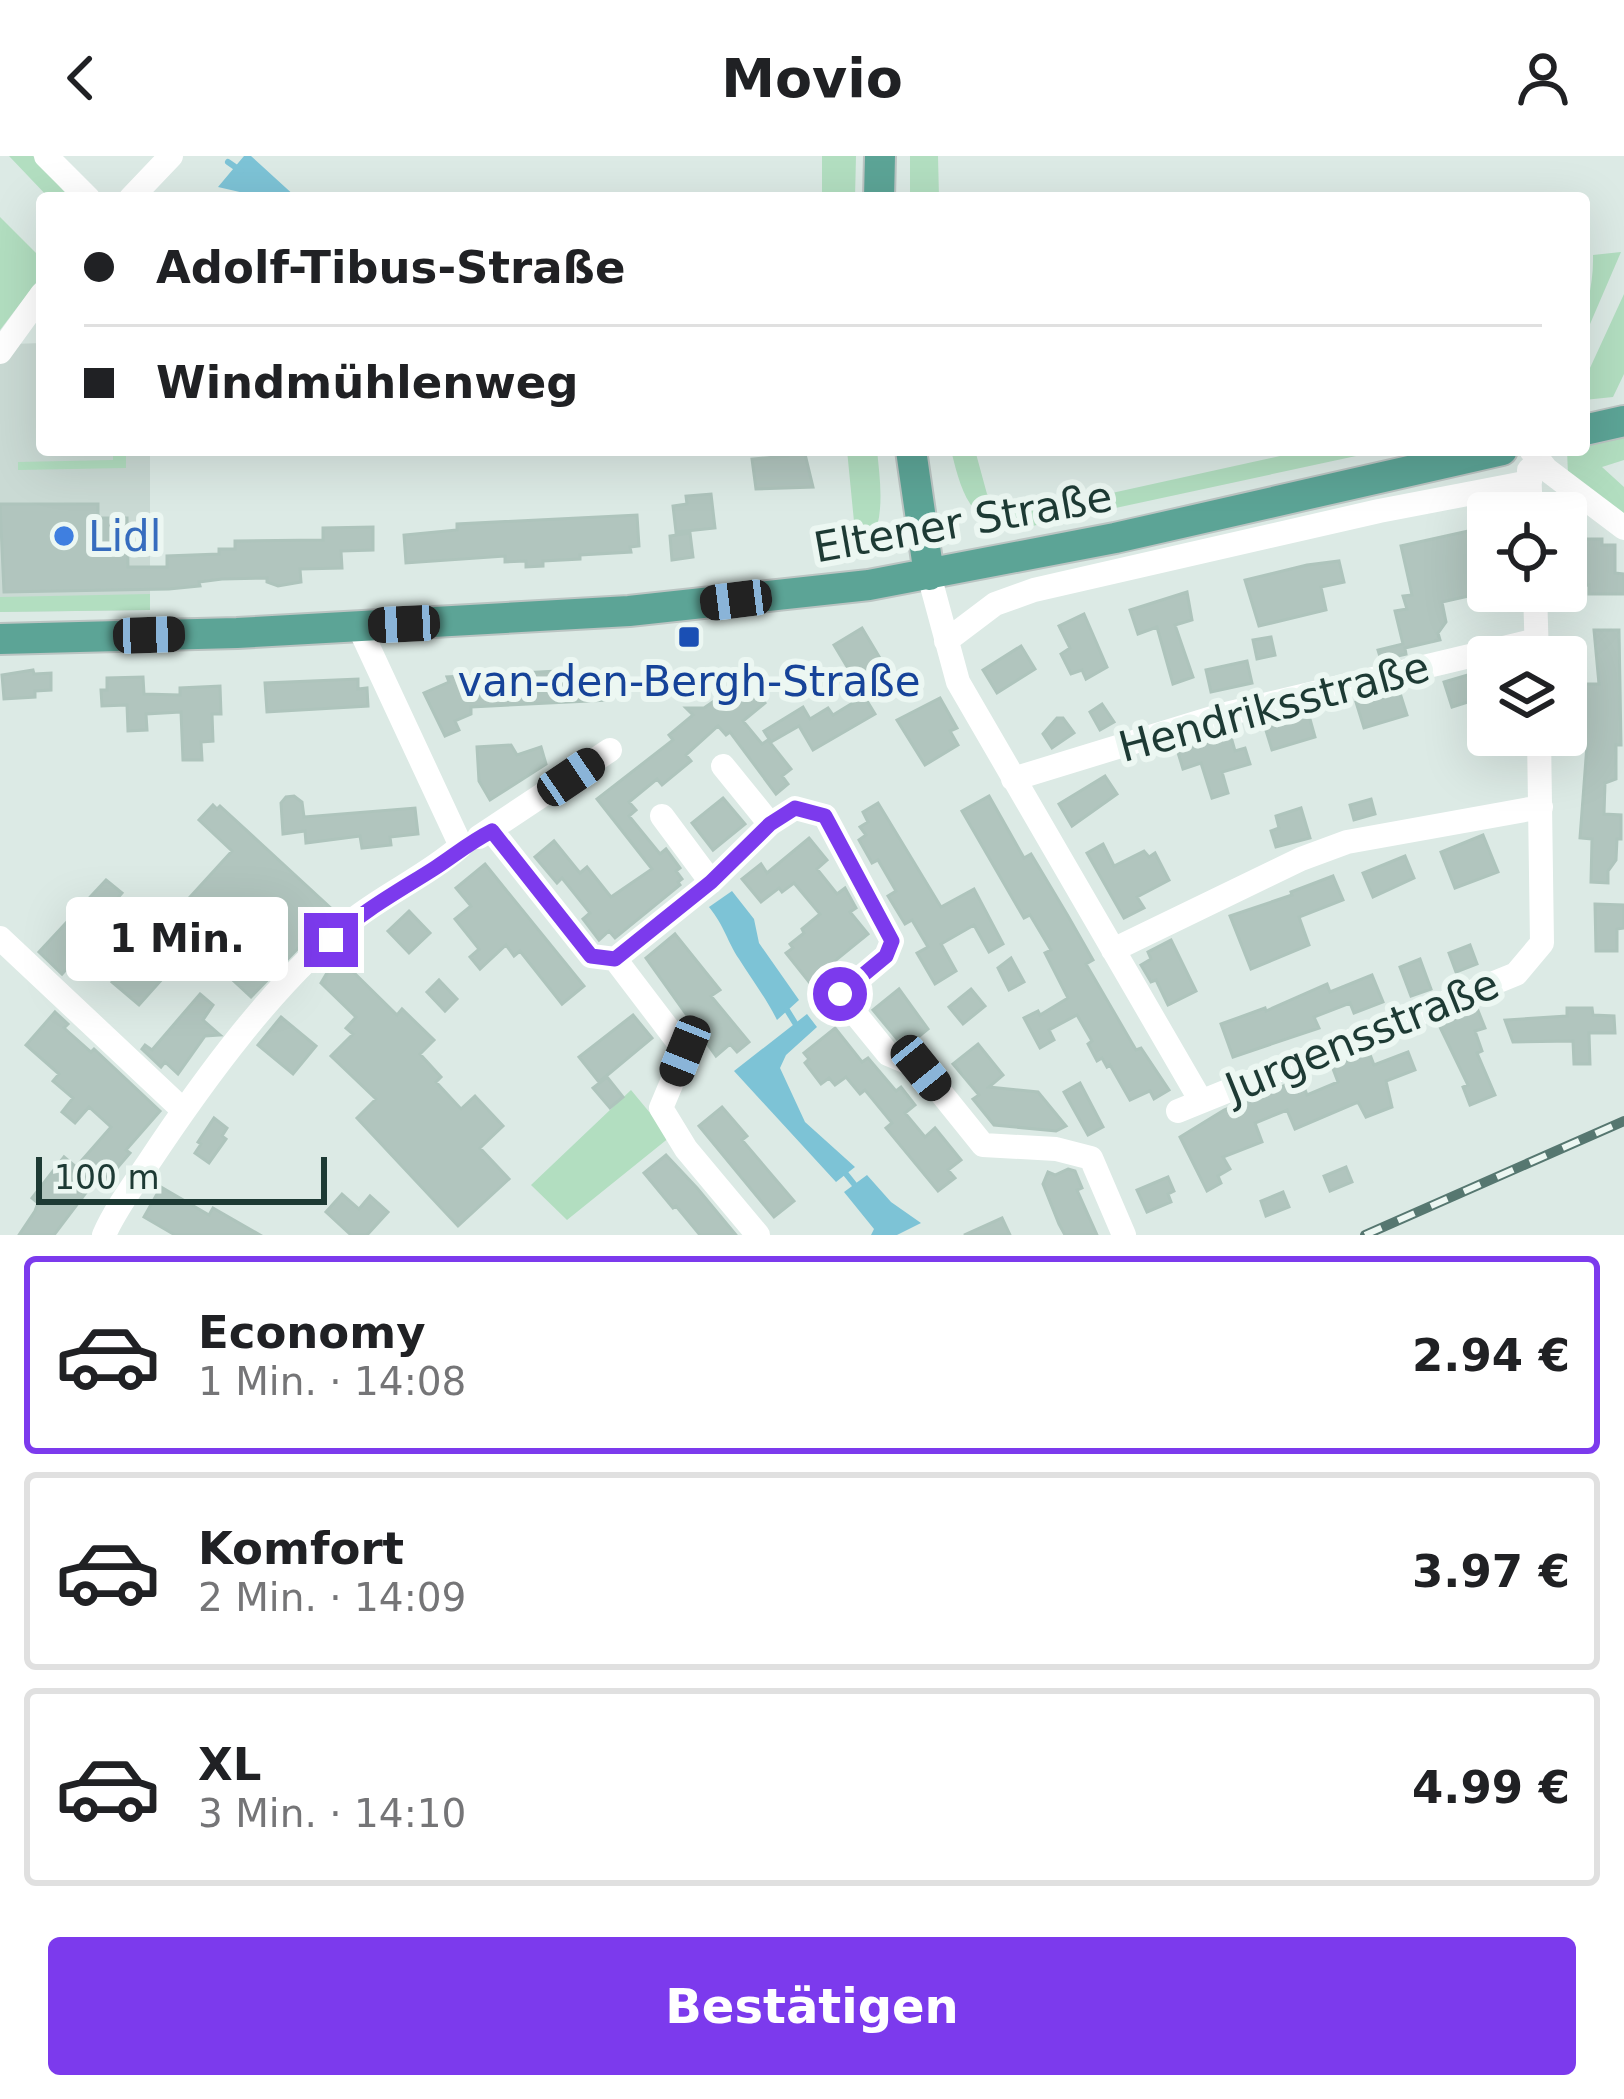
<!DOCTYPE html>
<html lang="de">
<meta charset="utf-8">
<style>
:root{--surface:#fff;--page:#f6f6f6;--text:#202124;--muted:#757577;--line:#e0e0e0;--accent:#7c3aed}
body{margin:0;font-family:"DejaVu Sans",sans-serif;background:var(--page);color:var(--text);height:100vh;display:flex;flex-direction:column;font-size:45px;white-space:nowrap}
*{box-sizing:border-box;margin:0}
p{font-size:39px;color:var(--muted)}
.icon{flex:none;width:66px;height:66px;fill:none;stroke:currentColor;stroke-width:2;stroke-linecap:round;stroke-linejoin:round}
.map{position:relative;height:1079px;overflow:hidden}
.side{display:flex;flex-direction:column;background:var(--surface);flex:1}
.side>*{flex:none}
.guide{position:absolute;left:36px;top:36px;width:1554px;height:264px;border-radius:12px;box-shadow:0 12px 48px #0002;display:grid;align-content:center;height:264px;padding:0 48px;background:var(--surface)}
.fabs{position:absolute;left:1467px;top:336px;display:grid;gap:24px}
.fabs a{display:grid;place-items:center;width:120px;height:120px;border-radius:12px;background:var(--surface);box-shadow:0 12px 48px #0002;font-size:60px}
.scale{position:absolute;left:36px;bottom:30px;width:291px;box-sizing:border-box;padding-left:12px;border:6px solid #1d3a34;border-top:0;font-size:33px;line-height:42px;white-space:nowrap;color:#1d3a34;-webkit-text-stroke:9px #ecf7f2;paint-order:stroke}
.end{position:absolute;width:54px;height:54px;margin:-27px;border:15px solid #7c3aed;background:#fff;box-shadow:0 0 0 6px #fff}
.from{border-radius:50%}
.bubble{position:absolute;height:84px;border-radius:12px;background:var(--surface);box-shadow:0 12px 48px #0002;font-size:39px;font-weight:800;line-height:84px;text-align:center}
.car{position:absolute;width:36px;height:72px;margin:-36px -18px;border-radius:15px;box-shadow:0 0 9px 3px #0007;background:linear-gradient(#222 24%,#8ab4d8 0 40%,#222 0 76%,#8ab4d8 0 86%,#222 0)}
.guide b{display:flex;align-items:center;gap:42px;height:114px;font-size:45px}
.guide b+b{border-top:3px solid var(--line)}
.guide i{width:30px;height:30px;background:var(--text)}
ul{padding:21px 0 0;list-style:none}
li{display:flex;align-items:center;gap:36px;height:198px;margin:0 24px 18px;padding:0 24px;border:6px solid var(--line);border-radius:12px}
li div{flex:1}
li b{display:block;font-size:45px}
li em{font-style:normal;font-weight:800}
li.on{border-color:var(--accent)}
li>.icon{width:108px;height:108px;stroke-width:1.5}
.cta{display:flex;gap:24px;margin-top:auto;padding:24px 48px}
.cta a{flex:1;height:138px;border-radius:12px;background:var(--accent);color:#fff;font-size:48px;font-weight:800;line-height:138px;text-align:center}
header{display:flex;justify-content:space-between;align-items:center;height:156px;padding:0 48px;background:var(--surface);font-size:54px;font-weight:800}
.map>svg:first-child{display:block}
.built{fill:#cadad4}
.green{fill:#b2dec0}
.water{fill:#7dc3d6}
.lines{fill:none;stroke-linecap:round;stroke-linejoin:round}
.stream{stroke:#7dc3d6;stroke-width:6}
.building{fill:#b1c5be;stroke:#aec4bc;stroke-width:3}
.major-casing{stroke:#bbc4c2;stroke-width:34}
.minor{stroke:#fff;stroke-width:24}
.major{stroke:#5ca496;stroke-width:30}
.rail-casing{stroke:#567770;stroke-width:10}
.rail{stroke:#ecf7f2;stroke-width:6;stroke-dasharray:18;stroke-linecap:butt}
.route{stroke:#7c3aed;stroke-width:15}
.shop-dot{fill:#3f7fe0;stroke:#ecf7f2;stroke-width:4.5}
.transit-dot{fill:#1a4fb4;stroke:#ecf7f2;stroke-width:4.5}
.labels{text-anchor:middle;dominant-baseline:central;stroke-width:12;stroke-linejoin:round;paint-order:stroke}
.street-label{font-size:42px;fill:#1d3a34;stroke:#ecf7f2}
.shop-label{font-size:42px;fill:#366cbe;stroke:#ecf7f2;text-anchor:start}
.transit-label{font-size:42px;fill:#164399;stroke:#ecf7f2}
</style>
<header><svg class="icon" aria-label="back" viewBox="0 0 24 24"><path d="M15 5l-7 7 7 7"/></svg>Movio<svg class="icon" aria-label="person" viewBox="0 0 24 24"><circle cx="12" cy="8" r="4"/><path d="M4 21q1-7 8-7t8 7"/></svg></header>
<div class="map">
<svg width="1624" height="1079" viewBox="0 0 1624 1079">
<rect width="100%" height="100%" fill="#dceae5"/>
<path class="built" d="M42,187V294H150V454L0,456V208L13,188Z"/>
<path class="green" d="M9,0H33L70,42H49Z
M822,0H856L855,42H822Z
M910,0H938L939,42H910Z
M0,61L42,103V119L0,174Z
M1621,96L1584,182C1584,152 1594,131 1593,99Z
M1624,138V218L1613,241L1584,244V225Z
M1624,278V304L1602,311L1624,331V360L1568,318L1567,294H1584V286Z
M113,294L126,295V312L18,314V306L113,304Z
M847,294H877C880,324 885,357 872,385L856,386Z
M951,294H975L987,338L1001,354L1021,357L1307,294H1384L1009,375C967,361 961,334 951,294Z
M150,438V454L0,456V441Z
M631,934L670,981L567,1064L531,1029Z"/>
<path class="water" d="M244,0H251L297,42H266L218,31Z
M732,735L754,763L759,787L799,844L777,864C766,842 752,824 739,803C727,785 725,771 709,751Z
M807,858L817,871L786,899L780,912L805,966L855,1011L836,1026L734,915Z
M867,1019L891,1046L921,1067L897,1079H871L874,1073L844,1036Z"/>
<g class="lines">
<path class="stream" d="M228,6L241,15
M787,854L795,867
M846,1018L854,1028"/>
</g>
<path class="building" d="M787,294H804L813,331L756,333L752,303L788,300Z
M711,338L715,372L676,376L673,350L687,348L686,340Z
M0,348H98V362H127L128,411H167V400L219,398V393H235V385L323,384V372L373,371V394L341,395L342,412L300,413L301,426L278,430L267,426V422L222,423L199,426L200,430L169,433L4,436Z
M637,359L639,390L630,391L631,396L580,399V403L543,405V410L526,411V405L505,406V400L406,407L404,379L457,374V368Z
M1477,373L1478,379L1488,376V396L1478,399L1486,436L1442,446L1446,466L1438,477L1440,484L1405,492L1406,498L1381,504L1378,494L1403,488L1395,455L1407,453L1403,440L1412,439L1401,390Z
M690,377L693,401L672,404L670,380Z
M1576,383H1602V389H1615V417L1624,418V438H1589V429L1580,430Z
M1339,405L1344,426L1321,431L1326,454L1259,470L1245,424L1307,409Z
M1187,436L1192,464L1175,469L1193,521L1173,528L1157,471L1138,478L1130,454Z
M1084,458L1107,511L1086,523L1082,514L1071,518L1061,498L1070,492L1059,470Z
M862,472L890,519L880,524L882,529L864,539L834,489Z
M1594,474H1619L1621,589H1616V623L1605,627L1604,658L1621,659V683H1617L1616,704L1608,715V727L1591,726L1592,683L1580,682L1587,589H1575L1576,565H1585L1584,528H1599Z
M1271,481L1275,499L1257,503L1253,484Z
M1021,490L1035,513L997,537L983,514Z
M1247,505L1252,527L1211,536L1206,514Z
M1488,513V577H1484L1474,544L1452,551L1444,526Z
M33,514L34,518L51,517V534L35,535V541L4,543L2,519Z
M574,514V519L598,517V526L607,525L608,544L471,551V558L455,565L459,574L445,580L424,537L449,526L447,521Z
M143,521L144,538L180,539V532L220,530L221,558H212L213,585L201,586L202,604H183L181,556L146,558L147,574L128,575L127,549L102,550L101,534H107V522Z
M749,521L765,547L743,565L762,588L768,584L791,613L782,620L788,628L776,638L730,576L726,579L718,570L686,599L691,605L662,629L657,623L629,646L636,654L629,660L660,698L666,693L680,712L676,715L682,723L678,726L680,729L615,782L609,775L599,784L583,763L590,757L562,722L557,727L535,701L554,685L580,717L587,711L611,741L652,713L597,643L673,584L669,579L693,559L686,552H704Z
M358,523V533L367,532L368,550L267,556L265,527Z
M1399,534L1407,559L1364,572L1356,546Z
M864,540L875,558L813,594L799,570L771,586L764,575L803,551L810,563L828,552L833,559Z
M940,542L957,572L950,575L958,589L925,609L897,564Z
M1102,548L1114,566L1100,574L1090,556Z
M1308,556L1315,581L1272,594L1264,568Z
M1057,562H1063L1074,577L1052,592L1043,578Z
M1229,574L1235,595L1245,592L1250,608L1222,616L1228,637L1212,642L1201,607L1183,613L1176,590Z
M511,589L517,599L541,591L546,608L490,644L479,625L477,591Z
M1105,620L1117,638L1072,670L1059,648Z
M294,640L302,646L304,661L415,652L418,678L390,681L391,689L362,692L360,680L306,687L305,675L283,678L281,647L286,641Z
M989,640L1024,702L1031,698L1068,760L1093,804L1086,808L1136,894L1141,892L1169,934L1154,943L1150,935L1130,944L1110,909L1107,911L1102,902L1097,905L1088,888L1092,885L1077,859L1049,874L1054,884L1040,892L1024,862L1038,855L1040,859L1068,842L1045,797L1051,794L1030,759L1024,762L962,655Z
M723,642L745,668L713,694L692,667Z
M1371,643L1375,658L1354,664L1350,649Z
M878,647L941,751L974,733L1003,788L989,796L974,769L941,788L956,815L935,828L917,797L928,791L912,764L905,768L888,740L896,735L878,704L872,707L859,684L866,679L860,671L868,666L863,656Z
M213,649L217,653L220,650L334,755L251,841L195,789L207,776L181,751L232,695L199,664Z
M1301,652L1310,682L1276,691L1271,675L1279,672L1276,660Z
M1483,679L1498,716L1455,732L1441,696Z
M809,682L827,704L817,713L837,738L845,732L856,752L850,756L868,778L809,826L786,797L793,792L790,788L804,777L802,773L820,758L794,727L782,736L779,732L761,746L742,723L761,708L767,717Z
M1103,688L1114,710L1144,695L1149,701L1155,697L1169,724L1137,741L1144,752L1124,762L1087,697Z
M1405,700L1414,722L1373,741L1363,717Z
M485,708L584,830L562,848L520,795L514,800L506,789L480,813L470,801L479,793L455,763L471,750L456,732Z
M1333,720L1343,744L1299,761L1309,789L1251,813L1230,760L1292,739L1291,736Z
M106,724L122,737L116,744L132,758L117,759L85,799H79L62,818L39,796Z
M1595,748L1624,749V772L1617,773V795H1596Z
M409,755L430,777L409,797L388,775Z
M675,778L720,834L711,840L749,886L737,896L730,888L716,900L646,802Z
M1171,784L1196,835L1168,849L1156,824L1151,826L1141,809L1151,803L1148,796Z
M1470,789L1477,808L1456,816L1449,797Z
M167,790L181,802L139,849L112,826L132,802L141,799L146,814Z
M337,800L397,859L402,853L434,884L420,898L441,921L436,926L461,953L475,940L503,970L480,992L509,1023L458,1070L357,962L376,943L331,900L353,878L346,872L356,861L321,827Z
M1011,802L1024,826L1009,834L998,812Z
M1420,803L1431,833L1411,840L1400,811Z
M1372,819L1383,846L1354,857L1350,847L1314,861L1319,872L1233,901L1221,868L1265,852L1266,855L1327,828L1330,836Z
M439,824L457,843L445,855L427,836Z
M899,833L928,873L912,886L905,877L897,883L873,854Z
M971,833L985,850L963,868L949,851Z
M200,838L213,849L203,864L220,879L205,880L178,918L165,906L161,911L142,893L145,889L152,894Z
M1477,852L1485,872L1475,875L1482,895L1477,897L1495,939L1470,949L1463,931L1468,929L1438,867Z
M1567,852H1592L1593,859L1614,860L1615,877H1589L1590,908H1574L1573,885L1513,886L1505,864L1567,860Z
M55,856L68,868L64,872L91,896L94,893L160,955L126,994L130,997L100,1032L94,1026L54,1079H19L35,1055L38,1047L32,1042L64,1001L76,1011L111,971L89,951L75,967L62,956L73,942L53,925L59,918L26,889Z
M633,859L652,882L599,926L579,901Z
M281,861L316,890L293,918L258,889Z
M835,872L862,906L868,902L896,935L901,931L915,949L905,957L925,981L935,972L961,1004L948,1014L955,1022L938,1035L886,972L892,967L865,934L860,938L846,921L835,929L829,922L821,928L805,907L809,903L804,897Z
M978,888L1003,919L989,931L1038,936L1066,970L1056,975L994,969L973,943L979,939L953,908Z
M1369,896L1374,909L1408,896L1415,914L1386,925L1392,951L1366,961L1358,946L1295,973L1287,954L1255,967L1262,986L1223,1001L1230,1013L1218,1020L1221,1027L1207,1035L1180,981L1224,954L1301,923L1307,939L1338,926L1332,910Z
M607,921L623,941L610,952L593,932Z
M1080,927L1103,971L1088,979L1064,936Z
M722,951L747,980L742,984L794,1045L774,1061L699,970Z
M214,962L227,972L222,980L226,983L209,1007L195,997L201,988L198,986Z
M666,999L697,1032L736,1079H700L676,1050L673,1052L644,1017Z
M1346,1011L1352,1026L1330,1035L1324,1020Z
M1068,1013L1075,1015L1082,1032L1077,1034L1097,1079H1065L1059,1068L1043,1028L1048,1016L1055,1019Z
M1168,1021L1174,1035L1168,1038L1171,1046L1147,1056L1137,1034Z
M161,1031L209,1059L213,1052L260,1079H175L144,1061Z
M1283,1036L1289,1051L1266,1060L1261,1045Z
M342,1038L359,1053L370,1040L388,1056L367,1079H351L326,1056Z
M1002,1062L1010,1079H964Z"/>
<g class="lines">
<g class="major-casing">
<path id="major" d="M879,42L880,0
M1584,274L1624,265
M911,294L929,419
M0,483L237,477L629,455L869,429L1115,382L1502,294"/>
</g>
<path class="minor" d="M46,0L88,42
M131,42L171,0
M0,196L42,138
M1531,294L1546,313L1624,372
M1529,314L1531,357
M929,419L958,526L1201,945
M1535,435L1537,501
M946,485L995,448L1034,434L1379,355L1530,326
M723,610L770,668
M1013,623L1222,559L1537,484
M662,660L711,726
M492,675L591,800L615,803L685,895L661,952L686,993L758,1079
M479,681L610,594
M0,782L183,954
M1113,794L1301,703L1347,686L1541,651
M615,803L711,726L770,668L795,652L825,660L892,785L886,800L840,839L888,898L921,912L983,989L1056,993L1091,1002L1124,1079
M1178,955L1516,818L1542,787L1539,579
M104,1079C115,1054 132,1031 147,1009C202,926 276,823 354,763C389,736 428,719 461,690L359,471"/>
<use href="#major" class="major"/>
<g class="rail-casing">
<path id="rail" d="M1365,1079L1624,965"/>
</g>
<use href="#rail" class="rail"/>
</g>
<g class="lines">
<path class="route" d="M331,784C362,755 399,735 435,712C455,699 470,686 492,675L591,800L615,803L711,726L770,668L795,652L825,660L892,785L886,800L840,838"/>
</g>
<circle class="shop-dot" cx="64" cy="380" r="12"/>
<rect class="transit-dot" x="677" y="469" width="24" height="24" rx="6"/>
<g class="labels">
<g class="street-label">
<text transform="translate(963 366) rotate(-10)">Eltener Straße</text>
<text transform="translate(1274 551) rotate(-15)">Hendriksstraße</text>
<text transform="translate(1362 880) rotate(-22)">Jurgensstraße</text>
</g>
<g class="shop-label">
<text x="88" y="380">Lidl</text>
</g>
<g class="transit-label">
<text x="689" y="525">van-den-Bergh-Straße</text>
</g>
</g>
</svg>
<div class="fabs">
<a><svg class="icon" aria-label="locate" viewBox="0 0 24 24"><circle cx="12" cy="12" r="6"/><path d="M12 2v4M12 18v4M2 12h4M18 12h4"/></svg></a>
<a><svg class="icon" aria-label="layers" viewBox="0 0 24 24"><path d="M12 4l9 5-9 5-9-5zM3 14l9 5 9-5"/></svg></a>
</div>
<div class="scale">100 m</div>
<i class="end from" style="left:840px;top:838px"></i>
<i class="end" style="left:331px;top:784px"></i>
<div class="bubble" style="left:66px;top:741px;width:222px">1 Min.</div>
<i class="car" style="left:736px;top:444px;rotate:263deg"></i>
<i class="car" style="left:404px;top:468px;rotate:267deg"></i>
<i class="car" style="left:149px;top:479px;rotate:88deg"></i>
<i class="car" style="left:571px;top:621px;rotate:56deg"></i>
<i class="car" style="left:685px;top:895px;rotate:202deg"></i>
<i class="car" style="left:921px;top:912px;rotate:141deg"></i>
<div class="guide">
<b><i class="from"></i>Adolf-Tibus-Straße</b>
<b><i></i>Windmühlenweg</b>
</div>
</div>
<section class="side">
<ul>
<li class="on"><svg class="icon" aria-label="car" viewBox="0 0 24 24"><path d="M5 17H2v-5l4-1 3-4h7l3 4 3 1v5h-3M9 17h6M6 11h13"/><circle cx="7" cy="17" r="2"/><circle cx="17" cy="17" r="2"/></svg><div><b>Economy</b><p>1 Min. · 14:08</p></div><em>2.94 €</em></li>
<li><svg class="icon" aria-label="car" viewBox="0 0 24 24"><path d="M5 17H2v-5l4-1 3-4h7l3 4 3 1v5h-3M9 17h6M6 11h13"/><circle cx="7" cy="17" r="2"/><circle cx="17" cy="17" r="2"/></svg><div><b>Komfort</b><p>2 Min. · 14:09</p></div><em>3.97 €</em></li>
<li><svg class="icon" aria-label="car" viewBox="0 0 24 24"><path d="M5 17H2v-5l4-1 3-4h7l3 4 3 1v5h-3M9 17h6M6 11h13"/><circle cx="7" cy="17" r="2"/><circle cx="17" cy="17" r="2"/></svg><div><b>XL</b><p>3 Min. · 14:10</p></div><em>4.99 €</em></li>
</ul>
<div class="cta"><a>Bestätigen</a></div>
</section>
